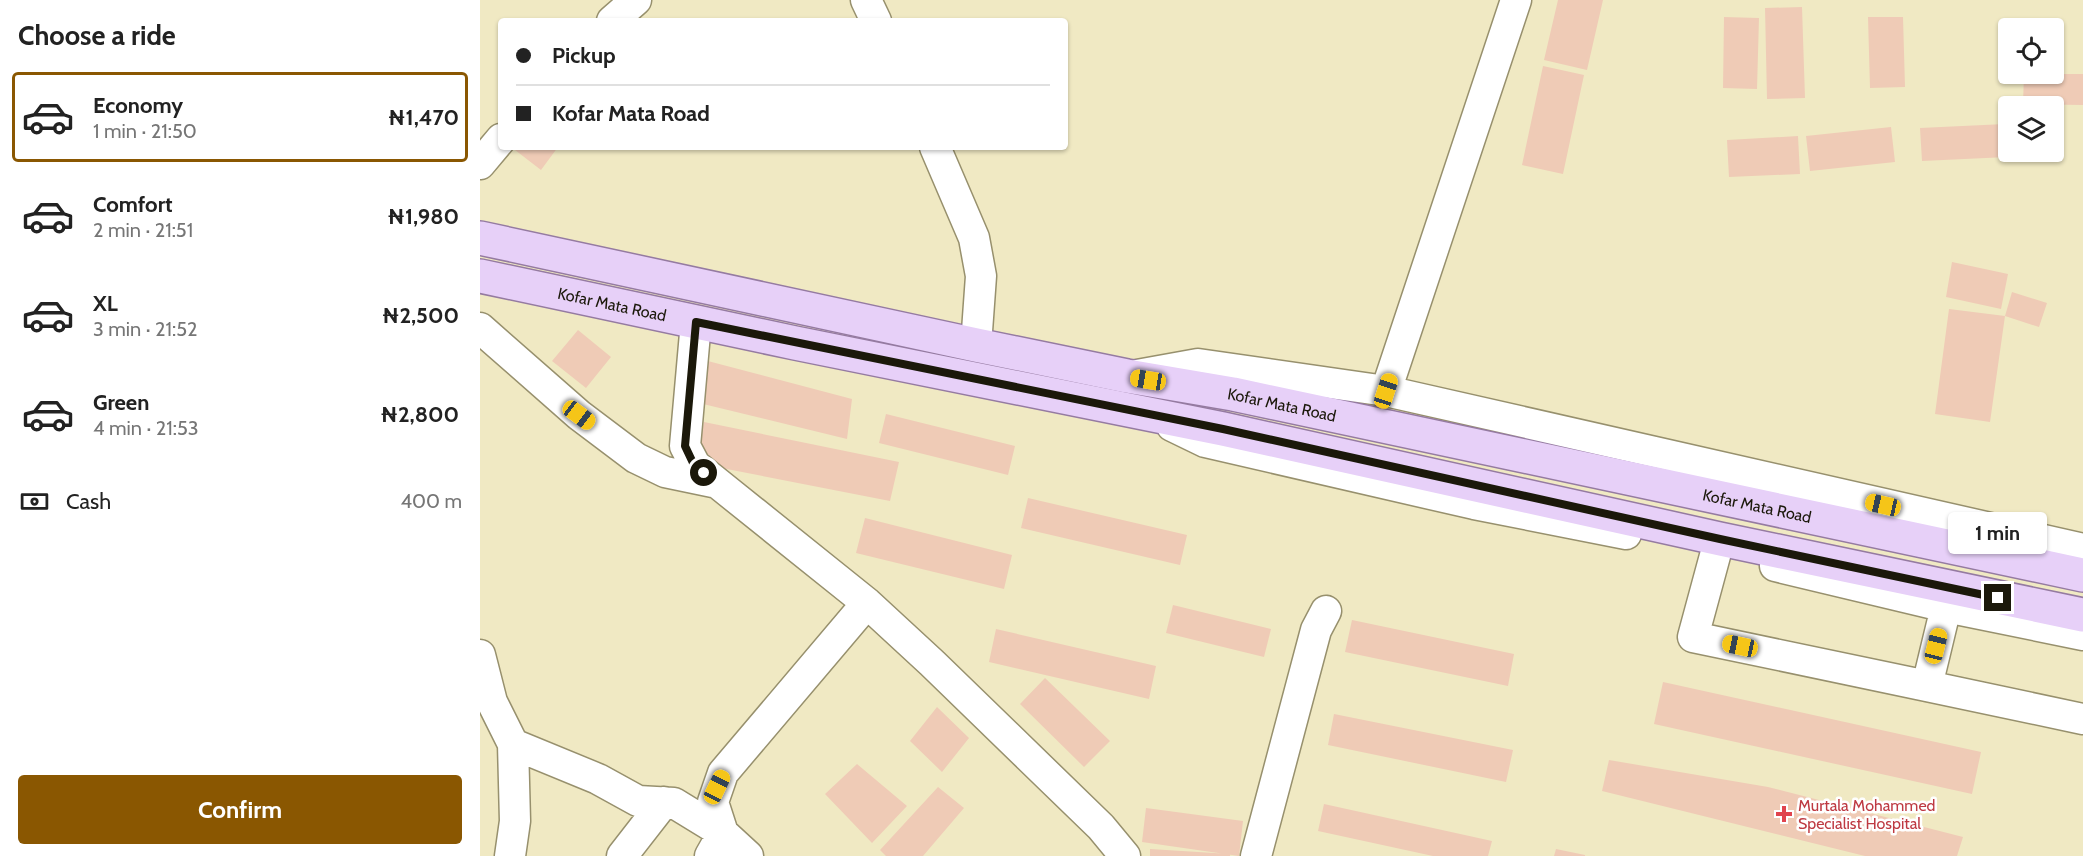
<!DOCTYPE html>
<meta charset="utf-8">
<style>
:root{--surface:#fff;--page:#f2f2f2;--text:#222;--muted:#767676;--line:#e0e0e0;--accent:#8a5701}
body{margin:0;font-family:Cabin,sans-serif;background:var(--page);color:var(--text);height:100vh;display:flex;flex-direction:column;font-size:22px;white-space:nowrap}
*{box-sizing:border-box;margin:0}
p{font-size:20px;color:var(--muted)}
.icon{flex:none;width:33px;height:33px;fill:none;stroke:currentColor;stroke-width:2;stroke-linecap:round;stroke-linejoin:round}
.map{position:relative;flex:1;overflow:hidden}
.side{display:flex;flex-direction:column;background:var(--surface);width:480px}
.side>*{flex:none}
.hud{position:absolute;left:18px;top:18px;width:570px;height:132px;border-radius:6px;box-shadow:0 2px 4px #0004;display:grid;align-content:center;height:132px;padding:0 18px;background:var(--surface)}
.controls{position:absolute;left:1518px;top:18px;display:grid;gap:12px}
.controls a{display:grid;place-items:center;width:66px;height:66px;border-radius:6px;background:var(--surface);box-shadow:0 2px 4px #0004;font-size:30px}
.end{position:absolute;width:27px;height:27px;margin:-14px;border:8px solid #1b180a;background:#fff;box-shadow:0 0 0 3px #fff}
.from{border-radius:50%}
.bubble{position:absolute;height:42px;border-radius:6px;background:var(--surface);box-shadow:0 2px 4px #0004;font-size:20px;font-weight:800;line-height:42px;text-align:center}
.car{position:absolute;width:18px;height:36px;margin:-18px -9px;border-radius:8px;box-shadow:0 0 4px 2px #0007;background:linear-gradient(#f5c518 24%,#345 0 40%,#f5c518 0 76%,#345 0 86%,#f5c518 0)}
.hud b{display:flex;align-items:center;gap:21px;height:57px;font-size:22px}
.hud b+b{border-top:2px solid var(--line)}
.hud i{width:15px;height:15px;background:var(--text)}
ul{padding:0;list-style:none}
li{display:flex;align-items:center;gap:18px;height:90px;margin:0 12px 9px;padding:0 6px;border:3px solid transparent;border-radius:6px}
li div{flex:1}
li b{display:block;font-size:22px}
li em{font-style:normal;font-weight:800}
li.on{border-color:var(--accent)}
li>.icon{width:54px;height:54px;stroke-width:1.5}
h2{padding:0 18px;font-size:27px;line-height:72px}
.pay{display:flex;align-items:center;gap:15px;height:66px;padding:0 18px;font-size:22px}
.pay p{margin-inline-start:auto}
.cta{display:flex;gap:12px;margin-top:auto;padding:12px 18px}
.cta a{flex:1;height:69px;border-radius:6px;background:var(--accent);color:#fff;font-size:24px;font-weight:800;line-height:69px;text-align:center}
main{display:flex;flex:1;min-height:0}
.map>svg:first-child{display:block}
.building{fill:#efcbb6}
.lines{fill:none;stroke-linecap:round;stroke-linejoin:round}
.minor-casing{stroke:#97906d;stroke-width:33}
.major-casing{stroke:#957ba1;stroke-width:36}
.minor{stroke:#fff;stroke-width:30}
.major{stroke:#e7d0f8;stroke-width:33}
.route{stroke:#1b180a;stroke-width:8}
.health-dot{fill:#e0444e;stroke:#fff;stroke-width:2}
.labels{text-anchor:middle;dominant-baseline:central;stroke-width:5;stroke-linejoin:round;paint-order:stroke}
.street-label{font-size:16px;fill:#1b180a;stroke:#fff}
.health-label{font-size:16px;fill:#be3a42;stroke:#fff;text-anchor:start}
</style>
<main>
<section class="side">
<h2>Choose a ride</h2>
<ul>
<li class="on"><svg class="icon" aria-label="car" viewBox="0 0 24 24"><path d="M5 17H2v-5l4-1 3-4h7l3 4 3 1v5h-3M9 17h6M6 11h13"/><circle cx="7" cy="17" r="2"/><circle cx="17" cy="17" r="2"/></svg><div><b>Economy</b><p>1 min · 21:50</p></div><em>₦1,470</em></li>
<li><svg class="icon" aria-label="car" viewBox="0 0 24 24"><path d="M5 17H2v-5l4-1 3-4h7l3 4 3 1v5h-3M9 17h6M6 11h13"/><circle cx="7" cy="17" r="2"/><circle cx="17" cy="17" r="2"/></svg><div><b>Comfort</b><p>2 min · 21:51</p></div><em>₦1,980</em></li>
<li><svg class="icon" aria-label="car" viewBox="0 0 24 24"><path d="M5 17H2v-5l4-1 3-4h7l3 4 3 1v5h-3M9 17h6M6 11h13"/><circle cx="7" cy="17" r="2"/><circle cx="17" cy="17" r="2"/></svg><div><b>XL</b><p>3 min · 21:52</p></div><em>₦2,500</em></li>
<li><svg class="icon" aria-label="car" viewBox="0 0 24 24"><path d="M5 17H2v-5l4-1 3-4h7l3 4 3 1v5h-3M9 17h6M6 11h13"/><circle cx="7" cy="17" r="2"/><circle cx="17" cy="17" r="2"/></svg><div><b>Green</b><p>4 min · 21:53</p></div><em>₦2,800</em></li>
</ul>
<div class="pay"><svg class="icon" aria-label="cash" viewBox="0 0 24 24"><path d="M3 7h18v10H3z"/><circle cx="12" cy="12" r="2"/></svg>Cash<p>400 m</p></div>
<div class="cta"><a>Confirm</a></div>
</section>
<div class="map">
<svg width="1603" height="856" viewBox="0 0 1603 856">
<rect width="100%" height="100%" fill="#f0e9c3"/>
<path class="building" d="M1078,0H1123L1107,70L1064,60Z
M1322,7L1325,98L1287,99L1285,8Z
M1244,17L1279,18L1277,89L1243,88Z
M1388,17H1423L1425,87L1390,88Z
M1063,66L1104,75L1083,174L1042,165Z
M1544,74H1603V105L1543,104Z
M1525,124L1527,157L1442,161L1440,128Z
M1411,127L1415,162L1330,171L1326,136Z
M1318,136L1320,174L1249,177L1247,140Z
M37,147H78L61,170L35,150Z
M1472,262L1528,274L1521,309L1466,297Z
M1532,292L1567,303L1559,327L1525,316Z
M1469,309L1525,316L1510,422L1455,414Z
M98,330L131,357L106,388L72,361Z
M224,360L372,399L367,439L219,403Z
M406,414L535,446L528,475L399,443Z
M224,422L419,462L410,501L216,463Z
M548,498L707,535L700,565L541,528Z
M385,518L532,555L524,589L376,553Z
M693,605L791,629L784,657L686,633Z
M872,620L1034,654L1028,686L865,652Z
M516,629L676,666L669,699L509,662Z
M565,678L630,741L604,767L540,704Z
M1183,682L1501,752L1492,794L1174,724Z
M457,707L489,738L462,772L430,741Z
M854,714L1033,750L1026,782L848,745Z
M1129,760L1288,787L1483,837L1477,856H1385L1122,791Z
M377,764L427,806L392,843L345,794Z
M458,787L484,808L443,856H406L400,850Z
M844,804L1012,841L1008,856H953L838,831Z
M666,808L763,821L759,856L662,842Z
M670,849L750,854V856H670Z
M1076,849L1105,855V856H1074Z"/>
<g class="lines">
<g class="minor-casing">
<path id="minor" d="M386,0L396,21
M132,21L156,0
M455,147L494,238L501,276L496,345
M0,164L21,139
M216,322L205,446L215,465L387,603L452,663L621,827L645,856
M0,328L99,415L156,458L185,472L233,482
M657,375L718,364L906,391L1603,549
M906,391L1036,0
M692,426L725,442L994,504L1146,534
M1236,552L1213,637L1447,686L1466,607
M1295,566L1466,607L1603,635
M0,655L12,702L33,744L35,821L30,856
M1447,686L1603,719
M33,744L118,779L158,801L194,803L243,833L268,856
M142,856L184,802
M230,856L243,833L233,802L243,773L387,603
M776,856L836,630L846,611"/>
</g>
<g class="major-casing">
<g id="major">
<path id="s1" d="M0,238L496,345L647,376L753,394L1603,575"/>
<path id="s2" d="M0,276L315,343L743,429L1240,539L1603,615"/>
</g>
</g>
<use href="#minor" class="minor"/>
<use href="#major" class="major"/>
</g>
<g class="lines">
<path class="route" d="M224,473L214,465L205,446L216,322L743,429L1240,539L1518,598"/>
</g>
<path class="health-dot" d="M1301 805h6v6h6v6h-6v6h-6v-6h-6v-6h6z"/>
<g class="labels">
<g class="street-label">
<text stroke="none"><textPath href="#s2" startOffset="135">Kofar Mata Road</textPath></text>
<text stroke="none"><textPath href="#s1" startOffset="819">Kofar Mata Road</textPath></text>
<text stroke="none"><textPath href="#s1" startOffset="1305">Kofar Mata Road</textPath></text>
</g>
<g class="health-label">
<text x="1318" y="805">Murtala Mohammed<tspan x="1318" dy="18">Specialist Hospital</tspan></text>
</g>
</g>
</svg>
<div class="controls">
<a><svg class="icon" aria-label="locate" viewBox="0 0 24 24"><circle cx="12" cy="12" r="6"/><path d="M12 2v4M12 18v4M2 12h4M18 12h4"/></svg></a>
<a><svg class="icon" aria-label="layers" viewBox="0 0 24 24"><path d="M12 4l9 5-9 5-9-5zM3 14l9 5 9-5"/></svg></a>
</div>
<i class="end from" style="left:224px;top:473px"></i>
<i class="end" style="left:1518px;top:598px"></i>
<div class="bubble" style="left:1468px;top:512px;width:99px">1 min</div>
<i class="car" style="left:668px;top:380px;rotate:279deg"></i>
<i class="car" style="left:906px;top:391px;rotate:18deg"></i>
<i class="car" style="left:99px;top:415px;rotate:127deg"></i>
<i class="car" style="left:1403px;top:505px;rotate:283deg"></i>
<i class="car" style="left:1260px;top:646px;rotate:282deg"></i>
<i class="car" style="left:1456px;top:646px;rotate:14deg"></i>
<i class="car" style="left:237px;top:787px;rotate:26deg"></i>
<div class="hud">
<b><i class="from"></i>Pickup</b>
<b><i></i>Kofar Mata Road</b>
</div>
</div>
</main>
